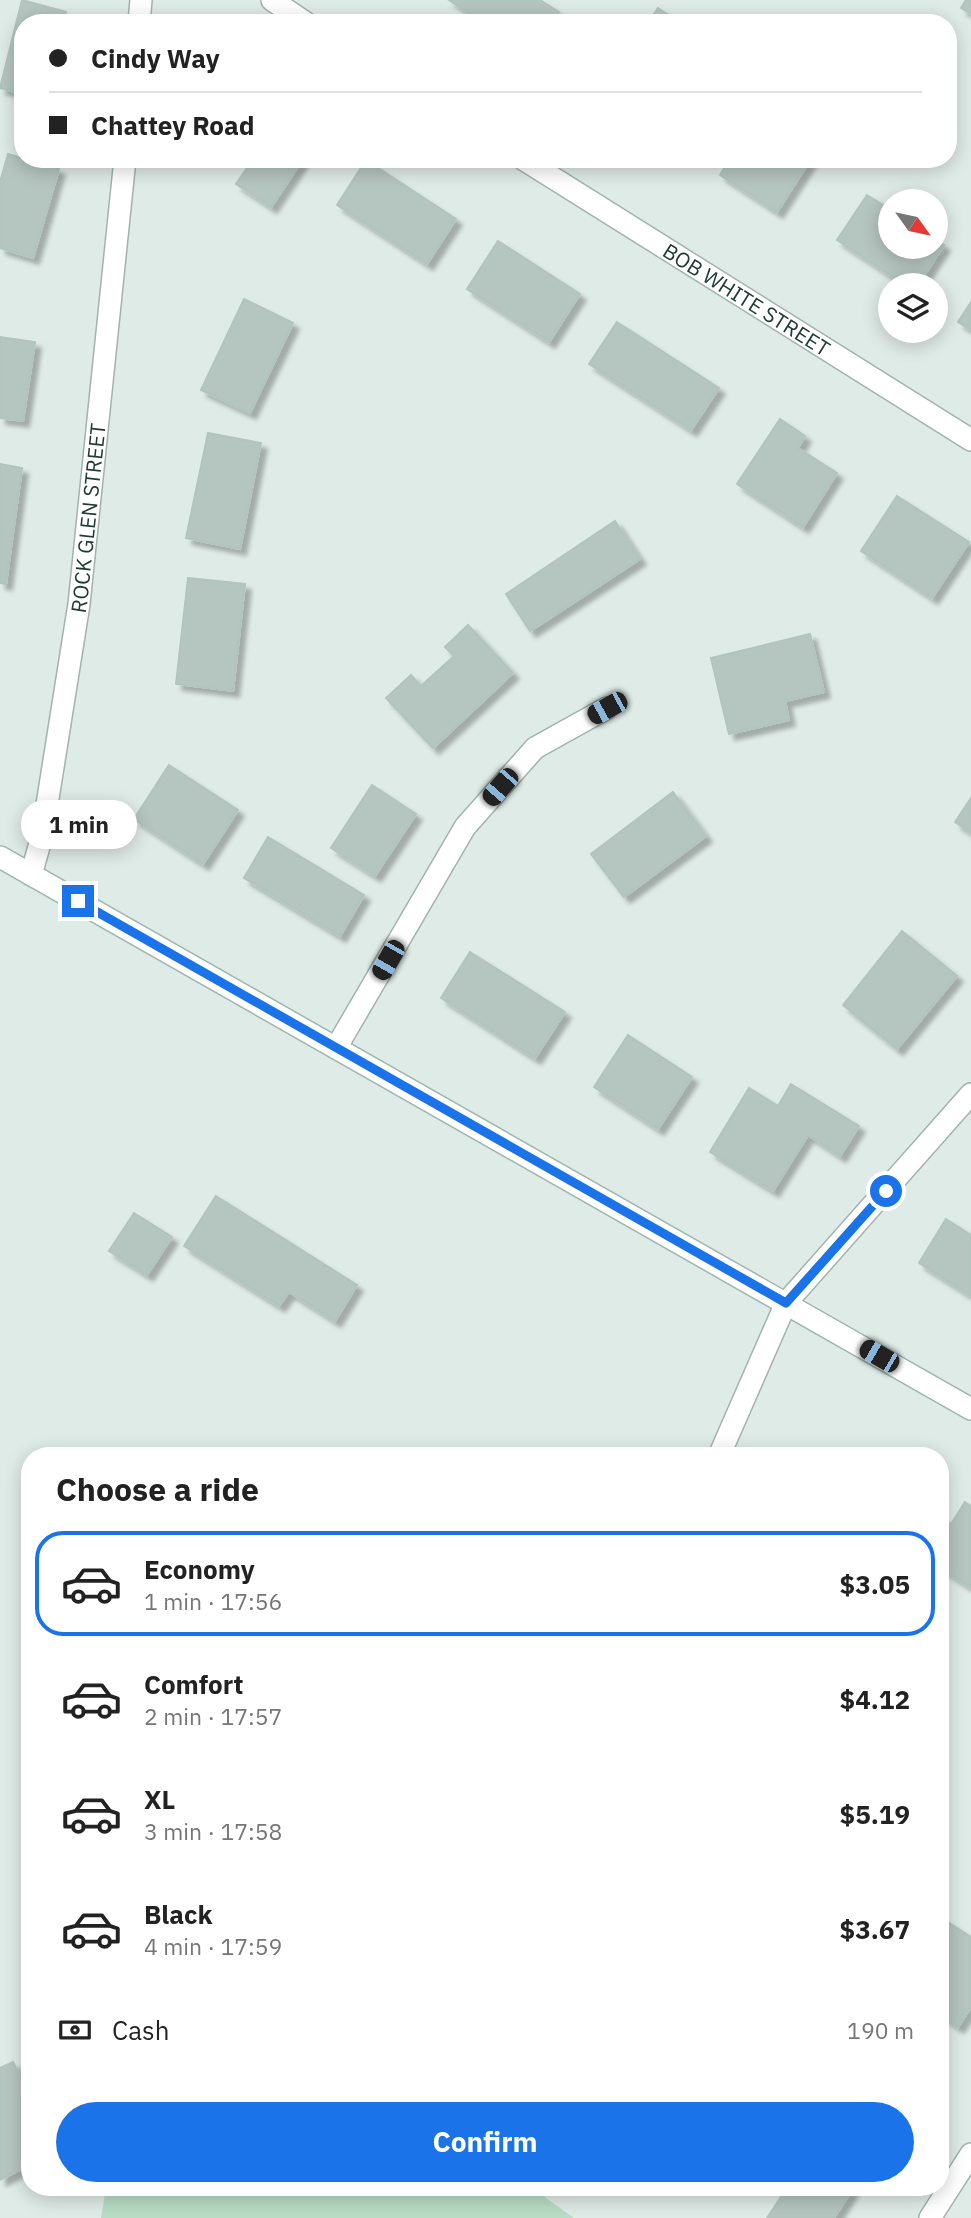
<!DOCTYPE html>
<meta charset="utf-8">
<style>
:root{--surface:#fff;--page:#f2f2f2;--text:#222;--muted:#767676;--line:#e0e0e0;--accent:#1a73e8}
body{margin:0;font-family:"IBM Plex Sans",sans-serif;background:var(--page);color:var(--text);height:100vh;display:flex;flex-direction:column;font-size:26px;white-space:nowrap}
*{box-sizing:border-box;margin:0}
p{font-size:23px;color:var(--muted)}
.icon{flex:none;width:38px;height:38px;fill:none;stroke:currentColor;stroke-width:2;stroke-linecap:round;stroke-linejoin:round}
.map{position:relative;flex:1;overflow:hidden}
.drawer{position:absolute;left:21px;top:1447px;width:928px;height:749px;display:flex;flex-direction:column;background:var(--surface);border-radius:28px;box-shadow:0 4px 18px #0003}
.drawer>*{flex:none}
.banner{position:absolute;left:14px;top:14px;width:943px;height:154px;border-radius:28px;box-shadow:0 4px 18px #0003;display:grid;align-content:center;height:154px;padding:0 35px;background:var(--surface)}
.needle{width:46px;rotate:123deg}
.buttons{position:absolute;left:878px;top:189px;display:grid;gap:14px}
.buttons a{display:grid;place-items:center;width:70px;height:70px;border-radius:50%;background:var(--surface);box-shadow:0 4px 18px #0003;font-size:35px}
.end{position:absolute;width:32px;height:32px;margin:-16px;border:9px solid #1a73e8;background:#fff;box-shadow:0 0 0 4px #fff}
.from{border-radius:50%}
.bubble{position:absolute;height:49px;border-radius:24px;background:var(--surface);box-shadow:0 4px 18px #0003;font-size:23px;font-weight:800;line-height:49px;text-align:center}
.car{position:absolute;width:21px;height:42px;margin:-21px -10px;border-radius:9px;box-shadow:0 0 5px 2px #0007;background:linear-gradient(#222 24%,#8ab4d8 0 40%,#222 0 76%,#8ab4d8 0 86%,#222 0)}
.banner b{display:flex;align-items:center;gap:24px;height:66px;font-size:26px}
.banner b+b{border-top:2px solid var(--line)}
.banner i{width:18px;height:18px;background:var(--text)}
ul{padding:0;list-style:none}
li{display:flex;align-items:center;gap:21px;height:105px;margin:0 14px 10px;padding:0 21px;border:4px solid transparent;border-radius:28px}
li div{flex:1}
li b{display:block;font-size:26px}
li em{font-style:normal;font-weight:800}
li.active{border-color:var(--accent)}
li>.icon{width:63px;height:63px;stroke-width:1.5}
h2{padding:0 35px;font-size:32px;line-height:84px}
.pay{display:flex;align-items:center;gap:18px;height:77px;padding:0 35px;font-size:26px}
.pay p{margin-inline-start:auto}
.primary-button{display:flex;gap:14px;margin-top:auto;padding:14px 35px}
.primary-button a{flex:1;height:80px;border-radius:42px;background:var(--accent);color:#fff;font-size:28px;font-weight:800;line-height:80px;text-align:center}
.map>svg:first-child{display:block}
.green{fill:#b8dcc4}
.building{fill:#b5c5bf;stroke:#b2c4be;stroke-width:2;filter:url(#shadow)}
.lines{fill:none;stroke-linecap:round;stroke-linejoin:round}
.street-casing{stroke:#a2b3ad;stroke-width:24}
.secondary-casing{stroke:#9eb6af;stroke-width:24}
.street{stroke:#fff;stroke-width:21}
.secondary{stroke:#fff;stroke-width:21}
.route{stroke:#1a73e8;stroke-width:9}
.labels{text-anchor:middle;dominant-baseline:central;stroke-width:5;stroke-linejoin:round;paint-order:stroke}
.street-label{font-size:21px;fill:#203b35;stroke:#f0f7f4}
</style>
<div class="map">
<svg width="971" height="2218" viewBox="0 0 971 2218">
<defs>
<filter id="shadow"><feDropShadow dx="6" dy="6" stdDeviation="2" flood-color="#0004"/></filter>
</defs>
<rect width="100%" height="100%" fill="#dfebe6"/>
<path class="green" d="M106,2188H532L574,2218H101Z"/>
<path class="building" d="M22,0L66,12L63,23H23V94L0,88Z
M449,0H540L559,12L552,23H484Z
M966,0H971V14L961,8Z
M658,8L680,23H648Z
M8,154L59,169L33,258L0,248V182Z
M253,159H303L271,207L236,184Z
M730,159H811L777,212L720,175Z
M366,160L456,219L427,264L337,205Z
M867,195L891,210V247H936V240L944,245L918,285H905L837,240Z
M498,241L580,294L549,342L467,289Z
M244,299L293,323L250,413L201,390Z
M971,302V330L958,322Z
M617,322L719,388L691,430L589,364Z
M0,337L35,342L23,421L0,418Z
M780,419L805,436L798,448L837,473L803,527L737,484Z
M208,433L261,443L240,549L186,538Z
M0,464L22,468L6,584L0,583Z
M897,496L969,542L932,598L861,551Z
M615,521L640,559L530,631L506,594Z
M188,578L245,584L233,691L176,684Z
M468,625L513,673L433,748L386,698L411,675L421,686L454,656L445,647Z
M810,634L824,692L785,701L789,720L729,734L711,658Z
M169,765L238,810L203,864L134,819Z
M372,785L416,814L375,876L331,848Z
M673,792L706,836L624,897L591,854Z
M971,798V833L955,822Z
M268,837L364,895L340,936L244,878Z
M902,931L957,976L897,1049L843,1005Z
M470,952L565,1012L535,1058L441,998Z
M628,1035L692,1077L658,1129L594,1087Z
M791,1084L859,1126L840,1156L808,1135L773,1191L710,1152L749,1088L778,1106Z
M216,1196L357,1285L335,1321L289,1292L279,1306L184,1246Z
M134,1213L172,1237L147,1275L109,1251Z
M946,1219L971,1235V1296L919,1263Z
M965,1502L971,1506V1588L940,1568V1517L951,1524Z
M940,1917L971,1937V2007L958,2027L940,2015Z
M13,2062L30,2096V2165L0,2180V2068Z
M787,2188H847L852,2190L834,2218H767Z"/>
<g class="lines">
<g class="street-casing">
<g id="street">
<path d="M272,0L306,23"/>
<path d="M139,23L141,0"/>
<path id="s1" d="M523,159L971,440"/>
<path id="s2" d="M31,875L42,836L79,604L125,159"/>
<path d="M336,1048L465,827L535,748L607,708"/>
<path d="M719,1456L786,1303L971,1094"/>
<path d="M930,2218L971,2154"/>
</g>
</g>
<g class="secondary-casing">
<path id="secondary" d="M0,857L971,1409"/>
</g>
<use href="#street" class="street"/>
<use href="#secondary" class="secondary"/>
</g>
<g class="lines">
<path class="route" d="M78,901L786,1303L886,1191"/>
</g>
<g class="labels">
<g class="street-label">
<text stroke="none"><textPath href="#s1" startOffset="264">BOB WHITE STREET</textPath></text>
<text stroke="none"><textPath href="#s2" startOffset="362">ROCK GLEN STREET</textPath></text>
</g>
</g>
</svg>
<div class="buttons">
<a><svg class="needle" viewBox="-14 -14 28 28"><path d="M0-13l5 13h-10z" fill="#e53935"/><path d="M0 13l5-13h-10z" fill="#767676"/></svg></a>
<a><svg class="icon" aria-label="layers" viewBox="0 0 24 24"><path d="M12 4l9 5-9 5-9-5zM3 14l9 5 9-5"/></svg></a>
</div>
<i class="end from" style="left:886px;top:1191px"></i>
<i class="end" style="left:78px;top:901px"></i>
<div class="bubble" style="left:21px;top:800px;width:116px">1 min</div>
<i class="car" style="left:607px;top:708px;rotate:241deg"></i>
<i class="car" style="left:500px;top:787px;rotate:221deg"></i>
<i class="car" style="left:388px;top:960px;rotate:210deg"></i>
<i class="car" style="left:879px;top:1356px;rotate:300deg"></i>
<div class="banner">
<b><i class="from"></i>Cindy Way</b>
<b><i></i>Chattey Road</b>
</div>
<section class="drawer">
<h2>Choose a ride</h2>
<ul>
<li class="active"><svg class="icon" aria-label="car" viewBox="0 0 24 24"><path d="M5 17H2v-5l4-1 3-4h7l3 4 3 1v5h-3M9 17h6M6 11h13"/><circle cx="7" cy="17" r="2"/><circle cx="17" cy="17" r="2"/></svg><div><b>Economy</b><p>1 min · 17:56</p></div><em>$3.05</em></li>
<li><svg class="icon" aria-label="car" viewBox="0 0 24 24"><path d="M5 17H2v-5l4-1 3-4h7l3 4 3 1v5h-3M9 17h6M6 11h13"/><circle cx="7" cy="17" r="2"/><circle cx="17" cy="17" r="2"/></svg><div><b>Comfort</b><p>2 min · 17:57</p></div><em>$4.12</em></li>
<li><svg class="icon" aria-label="car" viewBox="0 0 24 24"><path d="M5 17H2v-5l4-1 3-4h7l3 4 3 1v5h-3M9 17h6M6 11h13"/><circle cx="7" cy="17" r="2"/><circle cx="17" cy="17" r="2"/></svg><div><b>XL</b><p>3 min · 17:58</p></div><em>$5.19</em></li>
<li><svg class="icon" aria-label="car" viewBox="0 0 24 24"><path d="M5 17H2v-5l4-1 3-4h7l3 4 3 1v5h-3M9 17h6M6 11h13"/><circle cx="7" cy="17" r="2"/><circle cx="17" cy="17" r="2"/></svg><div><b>Black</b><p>4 min · 17:59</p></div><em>$3.67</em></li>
</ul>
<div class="pay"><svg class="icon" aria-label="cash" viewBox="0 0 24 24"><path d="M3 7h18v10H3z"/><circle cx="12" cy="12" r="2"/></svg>Cash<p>190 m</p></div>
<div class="primary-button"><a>Confirm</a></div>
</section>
</div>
